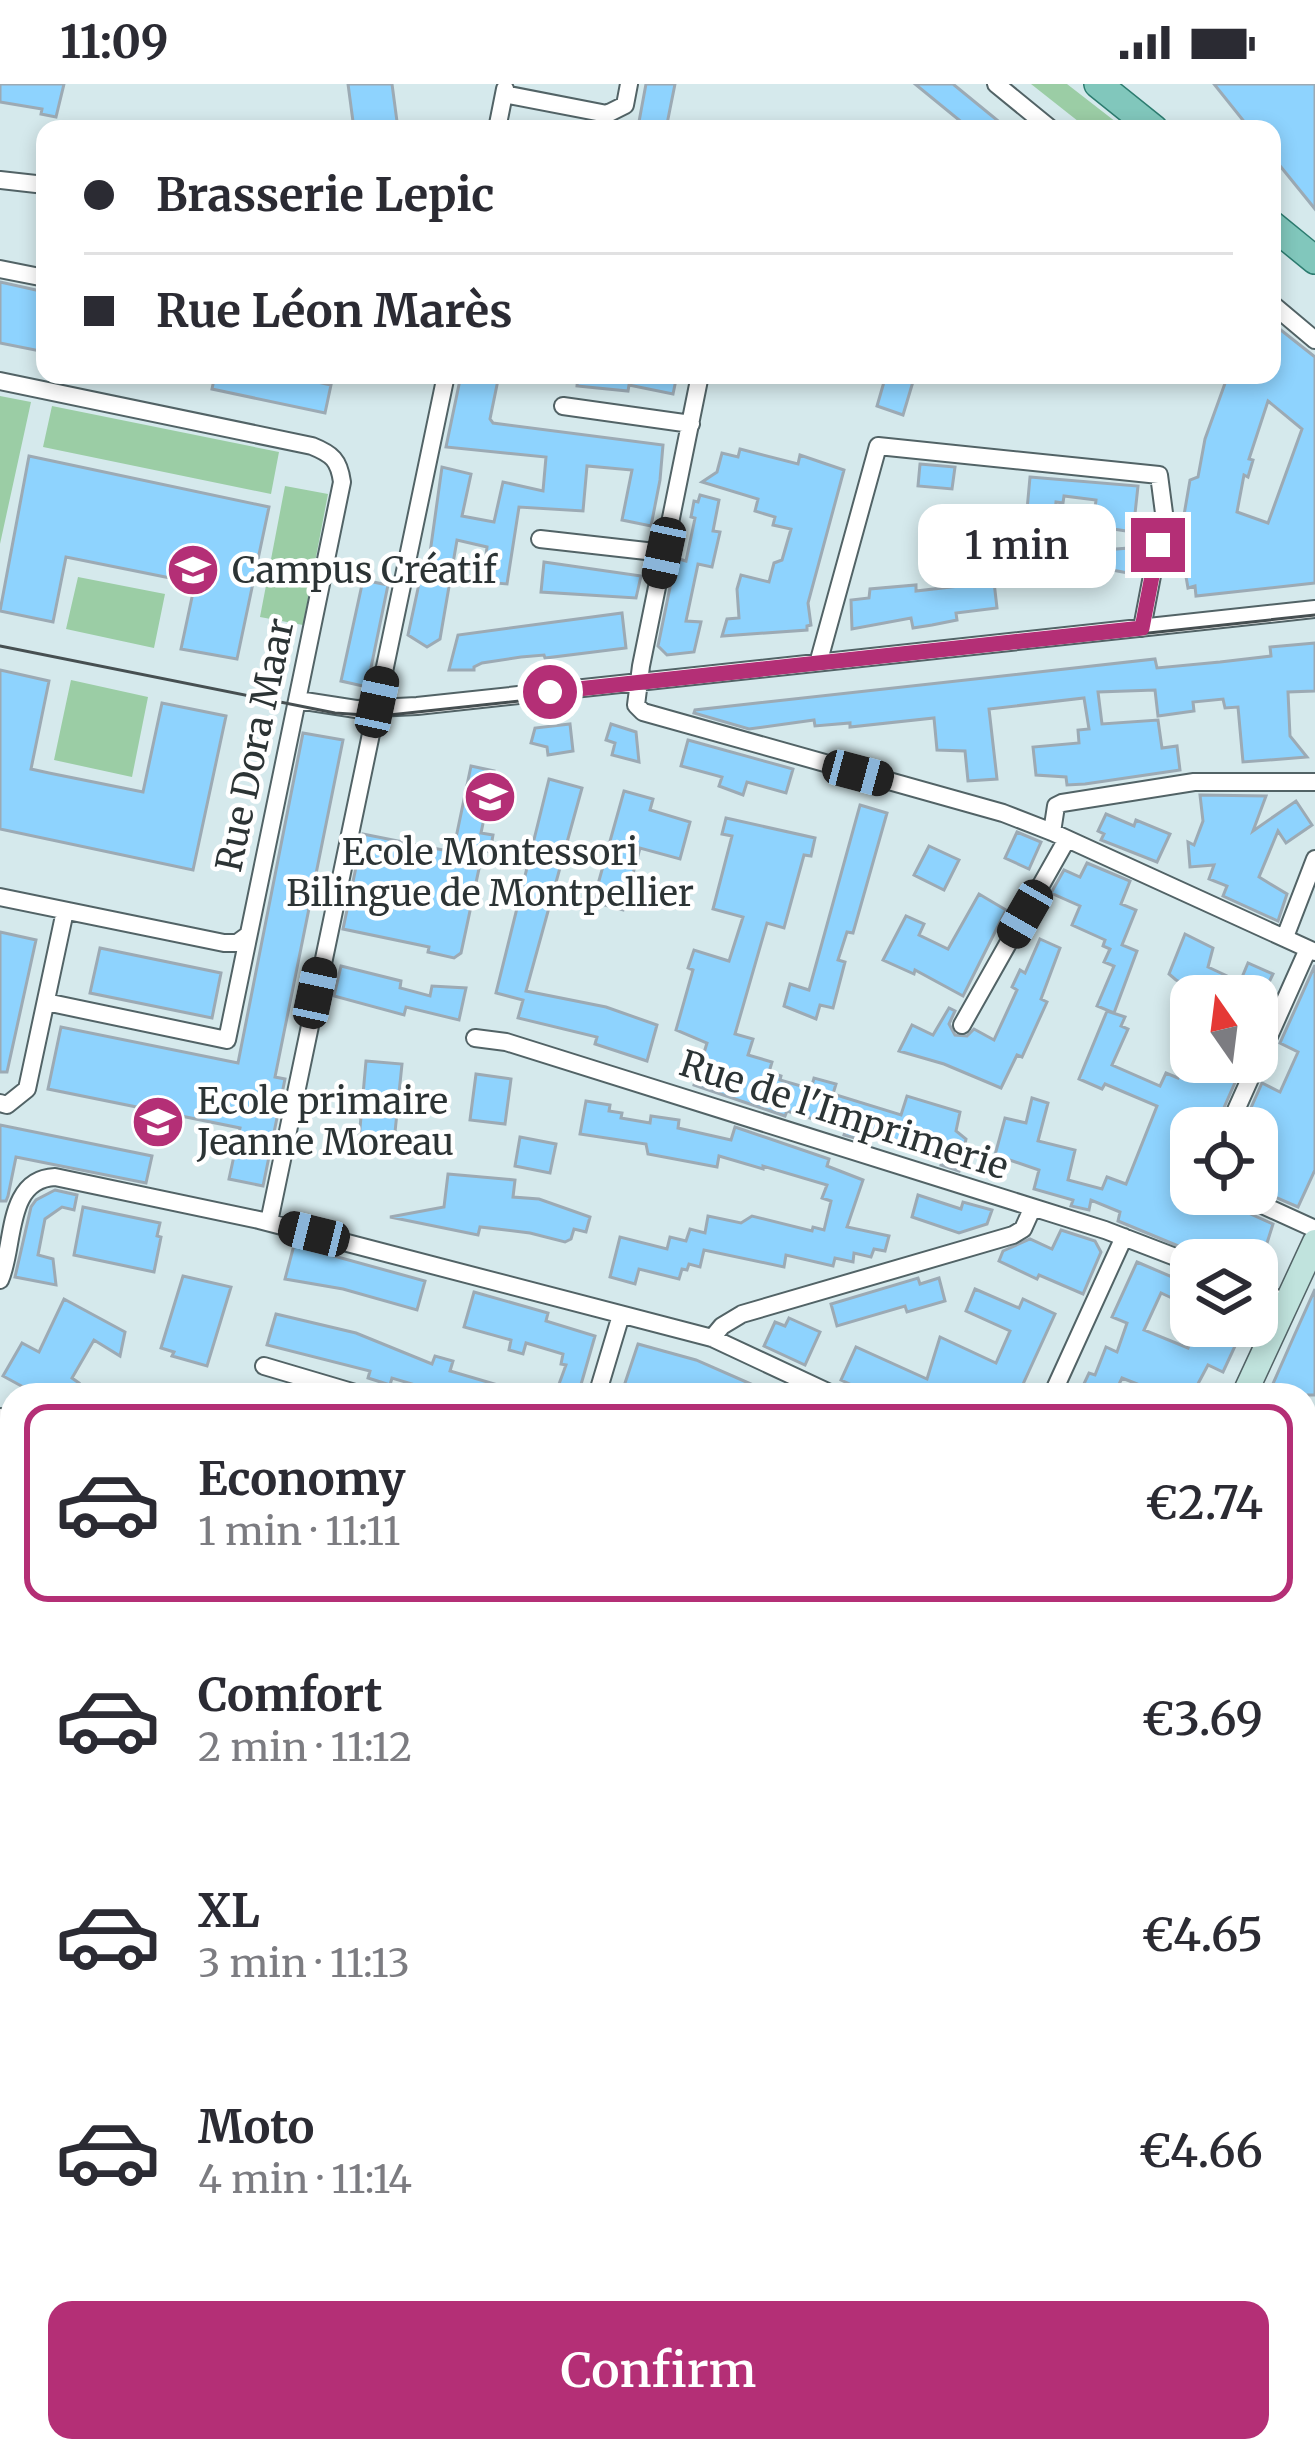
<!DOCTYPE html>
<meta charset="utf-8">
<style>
:root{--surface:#fff;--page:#f2f2f3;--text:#2b2b33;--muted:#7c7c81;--line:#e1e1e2;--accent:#b42f76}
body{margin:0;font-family:Merriweather,serif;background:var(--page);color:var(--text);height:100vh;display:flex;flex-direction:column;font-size:45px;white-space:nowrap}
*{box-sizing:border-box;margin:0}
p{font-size:39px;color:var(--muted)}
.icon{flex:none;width:66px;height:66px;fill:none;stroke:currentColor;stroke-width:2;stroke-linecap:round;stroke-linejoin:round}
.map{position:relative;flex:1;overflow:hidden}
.sheet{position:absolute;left:0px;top:1299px;width:1317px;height:1080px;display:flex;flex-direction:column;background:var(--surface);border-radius:36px 36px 0 0;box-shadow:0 6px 18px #0003}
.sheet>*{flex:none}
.banner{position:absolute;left:36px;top:36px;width:1245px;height:264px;border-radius:24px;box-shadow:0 6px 18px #0003;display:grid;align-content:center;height:264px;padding:0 48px;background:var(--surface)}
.needle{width:78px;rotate:346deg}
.buttons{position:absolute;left:1170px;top:891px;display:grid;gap:24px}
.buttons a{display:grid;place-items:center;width:108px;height:108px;border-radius:24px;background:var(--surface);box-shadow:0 6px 18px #0003;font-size:60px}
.end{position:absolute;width:54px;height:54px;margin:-27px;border:15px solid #b42f76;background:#fff;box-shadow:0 0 0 6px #fff}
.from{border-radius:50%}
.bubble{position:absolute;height:84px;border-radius:24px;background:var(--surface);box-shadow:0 6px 18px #0003;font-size:39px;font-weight:600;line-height:84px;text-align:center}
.car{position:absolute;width:36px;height:72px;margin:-36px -18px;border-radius:15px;box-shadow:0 0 9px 3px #0007;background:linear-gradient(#222 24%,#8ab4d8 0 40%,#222 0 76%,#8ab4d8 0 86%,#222 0)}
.banner b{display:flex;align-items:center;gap:42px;height:114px;font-size:45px}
.banner b+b{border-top:3px solid var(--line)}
.banner i{width:30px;height:30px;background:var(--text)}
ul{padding:21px 0 0;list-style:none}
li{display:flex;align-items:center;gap:36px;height:198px;margin:0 24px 18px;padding:0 24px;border:6px solid transparent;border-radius:24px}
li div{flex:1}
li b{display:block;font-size:45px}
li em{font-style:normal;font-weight:600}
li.selected{border-color:var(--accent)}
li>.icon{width:108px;height:108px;stroke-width:1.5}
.cta{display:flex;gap:24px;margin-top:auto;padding:24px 48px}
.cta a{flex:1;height:138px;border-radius:24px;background:var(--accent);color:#fff;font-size:48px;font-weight:600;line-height:138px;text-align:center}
.status{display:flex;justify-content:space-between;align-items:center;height:84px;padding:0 60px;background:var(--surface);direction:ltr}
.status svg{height:33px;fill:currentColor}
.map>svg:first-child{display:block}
.green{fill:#9bcda5}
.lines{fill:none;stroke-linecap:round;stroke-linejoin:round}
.stream{stroke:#7392db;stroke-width:6}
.building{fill:#8ed3fe;stroke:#9caab4;stroke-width:3;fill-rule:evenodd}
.street-casing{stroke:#526366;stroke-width:20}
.secondary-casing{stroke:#526366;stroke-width:27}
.primary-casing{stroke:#2d7c70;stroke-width:30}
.street{stroke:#fff;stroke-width:16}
.secondary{stroke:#c0e3dd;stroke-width:24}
.primary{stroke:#81c7bc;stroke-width:27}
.tram{stroke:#464f51;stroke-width:3}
.route{stroke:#b42f76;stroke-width:15}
.labels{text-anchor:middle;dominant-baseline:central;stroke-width:9;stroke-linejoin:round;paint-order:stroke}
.poi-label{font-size:36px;fill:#2c3435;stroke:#fff;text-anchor:start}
.street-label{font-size:36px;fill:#2c3435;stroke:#fff}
</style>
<div class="status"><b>11:09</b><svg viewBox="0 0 49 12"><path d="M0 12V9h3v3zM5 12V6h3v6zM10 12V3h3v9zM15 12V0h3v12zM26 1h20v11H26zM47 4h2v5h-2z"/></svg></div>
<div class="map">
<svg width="1315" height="2379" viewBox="0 0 1315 2379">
<rect width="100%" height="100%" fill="#d5e9ec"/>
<path class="green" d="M1031,0H1067L1125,45H1088Z
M0,312L31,318L0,460Z
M52,322L279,368L271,410L43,363Z
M285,402L328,410L303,541L260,533Z
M78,493L165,510L154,564L66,545Z
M71,596L148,613L132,693L54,676Z
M0,1640L12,1647V2367H691L687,2379H0Z"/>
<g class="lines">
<path class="stream" d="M0,1852L12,1857"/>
</g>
<path class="building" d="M0,0H64L56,33L41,30L42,25L0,18Z
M348,0H392L398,45H354Z
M646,0H675L666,45L638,43Z
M915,0H953L1008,45H970Z
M1214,0H1315V125L1272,72V45H1250Z
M0,198L45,208V268L0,259Z
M1272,239L1315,273V499L1196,512L1195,502L1188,504L1180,458L1184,457L1189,431H1184L1190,396L1198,393L1205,355L1228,291H1272ZM1268,317L1302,345L1268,439L1237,428L1244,391L1248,393L1253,376L1249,375Z
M215,291H286L331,301L325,329L212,305Z
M461,291H499L490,335L493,339L663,361L660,396L651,442L622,436L632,386L587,382L583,427L519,423L507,500L483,498L487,463L457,456L440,555L427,563L408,551L422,486H426L430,469L442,383L471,390L462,432L494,438L503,398L543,407L546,373L446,363Z
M578,291H677L673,310L629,301L628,307L577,302Z
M886,291H915L903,331L877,322Z
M740,365L798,380L800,371L844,386L808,519L811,541L807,542V546L722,552L727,535L739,534L737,505L741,491L769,498L774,479L782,476L791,445L773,441L775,433L755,427L758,415L702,398L717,388L722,369L738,373Z
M29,372L269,423L237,575L181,565L195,499L66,473L53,538L0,527Z
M920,380L955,383L952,405L918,402Z
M1030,393L1138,402L1133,448L1093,442L1096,416L1064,412L1063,419L1056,418L1055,428L1027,426Z
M700,411L719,416L713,447L720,448L712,483L698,480L686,537L701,538L694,568L667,571L658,562L676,474L686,477L695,434L691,433L694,417L698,418Z
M1143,463L1139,491L1101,484L1104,466Z
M1070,469L1073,497L1015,502L1012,474Z
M544,478L641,492L636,514L541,508Z
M363,496L388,501L367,603L341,597Z
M994,498L997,524L956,529L957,536L932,541L913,544L911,534L852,545L851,516L869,514L870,505L916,501V507Z
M622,529L626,564L545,574L544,571L521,573L482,579L474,583V586H449L458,551Z
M1315,559V607L1288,608L1290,652L1307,673L1243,678L1238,623L1225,624L1223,615L1193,618L1194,627L1158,632L1155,606L1098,608L1102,640L1158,636L1162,664L1177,662L1180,686L1085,700L1067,701L1066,693L1036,691L1033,663L1079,659L1078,646L1089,645L1084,614L989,625L997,695L968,697L965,667L937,666L934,634L850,643V639L815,642L814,636L749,645L694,629L695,626L1155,575L1157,584L1220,578L1271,572L1270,563Z
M0,586L49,597L31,685L49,689L143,708L162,619L226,632L193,786L0,745Z
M570,640L573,667L548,671L547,663L531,659L535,644Z
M611,640L636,648L639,678L612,671L615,659L606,656Z
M303,649L343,656L275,993L285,995L263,1102L229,1095L240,1044L48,1005L61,943L238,979Z
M688,656L793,685L786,709L747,698L743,711L719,702L722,693L681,682Z
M471,682L494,687L481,749L493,751L490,768L483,766L461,869L454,874L428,868L429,863L343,845L363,750L453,768Z
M549,695L582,704L526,907L606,923L657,941L647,977L595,960L597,953L518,934L523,916L496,909Z
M624,707L653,715L650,726L690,738L680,775L640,764L623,826L593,818Z
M1200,711L1266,712L1253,747L1296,717L1312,741L1286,759L1278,747L1259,793L1287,810L1278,837L1223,812L1227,802L1209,795L1214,781L1190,783L1188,758L1194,761L1203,737Z
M860,721L887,729L853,849L847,848L838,876L845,878L833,924L820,921L816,935L784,922L790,900L809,906Z
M1106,730L1134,742L1136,736L1170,750L1157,778L1101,756L1104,750L1098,747Z
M726,734L815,754L811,772L804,771L784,844L767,839L735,950L753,955L748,971L772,978L769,988L781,992L780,996L811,1005L814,994L836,1000L833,1010L901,1031L907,1012L960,1028L956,1047L966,1055L959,1087L941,1081L943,1073L868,1047L865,1057L844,1051L846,1045L787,1027L785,1032L694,1001L707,959L676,946L693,886L688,884L694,866L729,877L743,833L713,825L732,752L722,750Z
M1017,748L1041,758L1029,785L1005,774Z
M929,762L959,776L944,806L914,791Z
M1087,779L1130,797L1121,820L1136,826L1122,861L1137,867L1114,929L1097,922L1114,882L1104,878L1110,865L1103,862L1105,856L1072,841L1080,822L1051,809L1064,786L1080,793Z
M979,810L1006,826L963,912L915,886L914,890L883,876L906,832L924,840L919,851L948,865Z
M0,848L36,856L7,988H0Z
M1185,850L1213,864L1208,883L1240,898L1248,879L1273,890L1264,909L1269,912H1209L1176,896L1169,890Z
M1040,855L1060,864L1041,915L1047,918L1022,973L1017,971L1001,1004L944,980L899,967L912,941L933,951L949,924L955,927L949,940L955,951L967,952L974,945L994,956L1017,906L1012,903L1020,886L1025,889Z
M100,864L221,889L212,934L90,909Z
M1315,881V1086L1298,1123L1261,1107L1271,1084L1257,1078V1044H1242L1262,999L1280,1008L1298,968L1280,959Z
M341,882L401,897L400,904L430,912L432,902L466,904L459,936L406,923L404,931L334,912Z
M1107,927L1125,933L1121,942L1128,945L1112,981L1160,1002L1166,989L1178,994L1185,978H1244L1215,1044H1191V1110H1220L1233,1122L1273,1140L1261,1178L1212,1176L1118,1137L1120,1128L1091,1116L1089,1126L1071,1122L1073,1116L1034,1105L1039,1086L995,1071L1005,1034L1026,1039L1032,1014L1048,1019L1038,1057L1075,1066L1068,1096L1102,1105L1107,1093L1126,1100L1157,1022L1105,1000L1102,1005L1079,995Z
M366,977L402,980L394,1058L359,1055Z
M476,990L511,995L505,1040L470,1036Z
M586,1017L610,1021L609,1027L622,1029L621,1034L650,1039L651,1032L679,1036L678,1044L731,1056L735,1043L829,1075L827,1082L863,1096L847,1143L889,1152L885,1167L874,1165L871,1173L854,1169L853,1178L835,1174L833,1182L786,1171L784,1183L704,1166L700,1183L689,1180L687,1186L682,1185L679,1195L639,1185L635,1200L610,1193L620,1153L667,1165L670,1153L686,1157L690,1145L705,1149L708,1132L741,1139L752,1132L812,1147L813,1143L824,1146L831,1117L822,1114L827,1101L763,1082V1085L719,1072L717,1083L648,1070L646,1060L580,1050Z
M0,1041L152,1072L146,1099L16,1073L8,1112L6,1117H0Z
M520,1053L556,1060L550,1089L515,1082Z
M448,1090L515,1096L513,1113L539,1115L590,1133L586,1148L574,1145L571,1155L565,1158L530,1149L480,1143L478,1151L390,1133L444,1123Z
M55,1106L77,1111L74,1126L62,1123L45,1135L38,1171L53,1175L56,1201L15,1193L31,1123L36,1116Z
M918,1111L961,1125L963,1118L992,1126L987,1140L959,1149L912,1133Z
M83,1123L160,1139L157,1152L161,1153L154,1188L74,1171Z
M1061,1146L1095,1157L1101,1168L1083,1210L1039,1191L1037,1195L999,1177L1003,1167L1030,1155L1052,1165Z
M294,1161L425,1197L417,1226L343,1205L285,1195Z
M1137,1178L1191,1201V1223L1161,1209L1144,1246L1188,1264L1197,1243L1236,1260L1223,1288L1208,1281L1192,1311H1165L1122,1294L1114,1311H1097L1082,1304L1089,1289L1095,1291L1106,1263L1117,1268L1127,1239L1112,1233Z
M183,1192L231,1203L207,1282L172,1272L174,1268L161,1264Z
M918,1194L920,1200L939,1194L945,1217L907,1228L905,1222L837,1242L831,1220Z
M975,1205L1019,1224L1023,1215L1055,1230L1018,1311H982L961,1302L958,1309L962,1311H874L841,1296L856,1263L927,1295L940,1253L996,1279L1010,1247L966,1227Z
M1315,1205V1311H1268L1294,1252Z
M474,1208L548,1229L546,1237L595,1252L578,1311H555L566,1281L561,1280L563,1270L526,1259L523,1270L509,1266L511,1256L464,1243Z
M64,1215L125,1248L120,1272L94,1256L72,1294L79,1299L72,1311H38L3,1292L22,1259L39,1268Z
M276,1230L356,1249L432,1280L435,1272L453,1277L450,1287L518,1307L517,1311H449L392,1294L390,1301L368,1294L370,1287L267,1261Z
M789,1234L820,1248L805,1281L764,1262L775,1238L785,1242Z
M638,1260L696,1276L776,1311H621Z"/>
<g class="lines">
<g class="street-casing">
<path id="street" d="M996,0L1051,45
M504,10L607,30L625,21L629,0
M497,45L505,5
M0,96L45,101
M0,185L45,194
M1272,220L1315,256
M700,291L641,582L636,621L643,628L1003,729L1052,748L1315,868
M0,297L312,362C332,370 339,376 342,398L227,956L46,918
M563,322L691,340
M540,455L664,469
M819,576L878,362L1159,391L1164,429L1142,544
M298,616L356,625L417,622L1315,525
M1052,748L1056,722L1062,719L1194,698H1315
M0,813L224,859H237L248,851
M1285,853L1315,775
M962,941L1067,755
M475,954L506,958L1105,1146L1191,1179
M0,1019L7,1021L27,1005L65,827
M1228,1044L1308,865
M1238,1110L1315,1145
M269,1138L446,291
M0,1196C15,1163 5,1095 55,1093L259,1136L712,1254L834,1311
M1257,1205L1286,1219
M712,1254L722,1242L742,1230L1013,1151L1023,1145L1032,1125
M264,1282L362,1311
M597,1311L621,1231
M1052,1311L1124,1153
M0,1333L12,1340
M0,1357L12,1364
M1305,1377L1315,1381
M1305,1555L1315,1559
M1305,1924L1315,1928
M894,2379L899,2367"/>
</g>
<g class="secondary-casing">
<path id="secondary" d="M1244,1311L1315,1158
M763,2379L769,2367"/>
</g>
<g class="primary-casing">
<path id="primary" d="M1098,0L1154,45
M1272,141L1315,176"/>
</g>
<use href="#street" class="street"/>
<use href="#secondary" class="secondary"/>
<use href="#primary" class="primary"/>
<path class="tram" d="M0,562L335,629L380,632L1315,531"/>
</g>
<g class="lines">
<path class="route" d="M550,608L1142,544L1158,461"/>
</g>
<defs>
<g id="university-disc" transform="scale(2.7)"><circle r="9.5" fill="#b42f76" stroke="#fff"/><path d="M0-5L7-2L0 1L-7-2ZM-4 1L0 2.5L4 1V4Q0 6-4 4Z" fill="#fff"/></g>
<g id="school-disc" transform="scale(2.7)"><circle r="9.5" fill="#b42f76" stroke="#fff"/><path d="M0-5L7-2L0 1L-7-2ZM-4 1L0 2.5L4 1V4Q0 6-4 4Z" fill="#fff"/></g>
</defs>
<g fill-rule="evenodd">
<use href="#university-disc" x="193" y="486"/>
<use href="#school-disc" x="490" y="713"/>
<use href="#school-disc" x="158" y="1038"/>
</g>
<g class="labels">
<g class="poi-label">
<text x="232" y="486">Campus Créatif</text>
<text x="490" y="768" text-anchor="middle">Ecole Montessori<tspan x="490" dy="41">Bilingue de Montpellier</tspan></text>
<text x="197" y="1017">Ecole primaire<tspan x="197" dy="41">Jeanne Moreau</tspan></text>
</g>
<g class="street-label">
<text transform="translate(255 661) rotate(-78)">Rue Dora Maar</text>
<text transform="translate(844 1031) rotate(18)">Rue de l'Imprimerie</text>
</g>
</g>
</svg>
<div class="buttons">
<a><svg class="needle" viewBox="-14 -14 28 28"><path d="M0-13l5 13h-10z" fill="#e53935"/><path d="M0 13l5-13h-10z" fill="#7c7c81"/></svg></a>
<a><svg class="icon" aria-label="locate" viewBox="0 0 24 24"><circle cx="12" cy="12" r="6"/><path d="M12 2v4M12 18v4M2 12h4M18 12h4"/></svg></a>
<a><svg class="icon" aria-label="layers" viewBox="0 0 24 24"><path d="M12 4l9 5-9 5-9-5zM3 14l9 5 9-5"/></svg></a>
</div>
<i class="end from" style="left:550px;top:608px"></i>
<i class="end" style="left:1158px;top:461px"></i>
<div class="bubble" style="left:918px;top:420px;width:198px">1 min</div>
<i class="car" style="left:664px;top:469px;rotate:192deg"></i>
<i class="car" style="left:377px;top:618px;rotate:12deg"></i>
<i class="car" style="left:858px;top:689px;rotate:105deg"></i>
<i class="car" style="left:1025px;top:830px;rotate:210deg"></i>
<i class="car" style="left:315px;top:909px;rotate:12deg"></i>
<i class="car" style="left:314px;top:1150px;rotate:284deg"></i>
<div class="banner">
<b><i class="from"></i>Brasserie Lepic</b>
<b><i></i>Rue Léon Marès</b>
</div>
<section class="sheet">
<ul>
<li class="selected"><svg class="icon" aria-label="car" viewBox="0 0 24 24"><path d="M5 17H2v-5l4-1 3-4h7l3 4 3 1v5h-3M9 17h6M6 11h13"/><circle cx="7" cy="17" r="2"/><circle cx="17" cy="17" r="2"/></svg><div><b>Economy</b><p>1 min · 11:11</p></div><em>€2.74</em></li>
<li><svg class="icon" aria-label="car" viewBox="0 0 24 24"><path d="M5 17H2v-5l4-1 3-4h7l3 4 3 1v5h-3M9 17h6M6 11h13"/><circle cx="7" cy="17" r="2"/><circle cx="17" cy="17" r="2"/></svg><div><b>Comfort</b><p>2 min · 11:12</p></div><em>€3.69</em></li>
<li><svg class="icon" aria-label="car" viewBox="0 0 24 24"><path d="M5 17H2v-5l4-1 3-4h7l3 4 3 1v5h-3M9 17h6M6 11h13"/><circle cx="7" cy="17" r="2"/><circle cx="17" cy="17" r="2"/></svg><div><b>XL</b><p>3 min · 11:13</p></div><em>€4.65</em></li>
<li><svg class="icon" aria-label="car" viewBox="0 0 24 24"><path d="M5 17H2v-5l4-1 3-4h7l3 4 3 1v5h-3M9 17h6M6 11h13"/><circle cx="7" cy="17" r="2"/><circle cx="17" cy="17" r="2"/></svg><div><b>Moto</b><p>4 min · 11:14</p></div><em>€4.66</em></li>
</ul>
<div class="cta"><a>Confirm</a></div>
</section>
</div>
